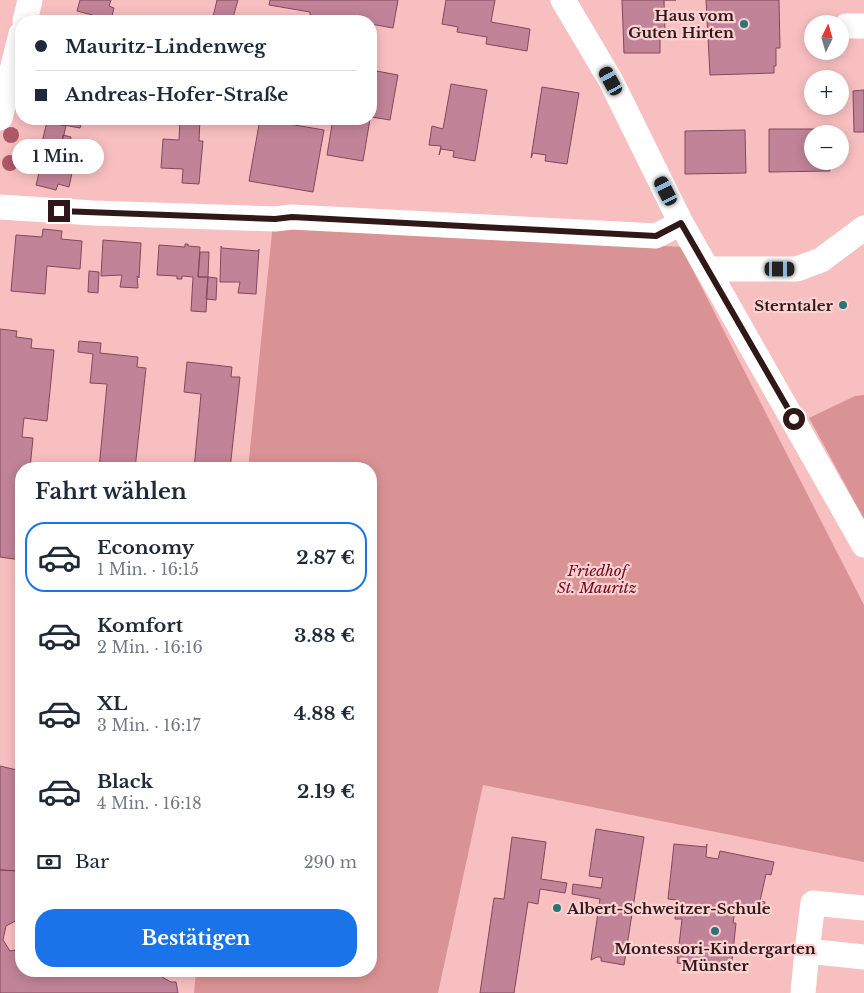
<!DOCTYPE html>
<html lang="de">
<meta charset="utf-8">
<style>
:root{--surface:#fff;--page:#f6f6f7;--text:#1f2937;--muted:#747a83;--line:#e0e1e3;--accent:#1a73e8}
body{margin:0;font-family:"Libre Baskerville",serif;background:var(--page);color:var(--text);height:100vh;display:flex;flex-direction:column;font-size:19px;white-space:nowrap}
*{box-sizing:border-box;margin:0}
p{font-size:16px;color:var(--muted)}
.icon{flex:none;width:28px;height:28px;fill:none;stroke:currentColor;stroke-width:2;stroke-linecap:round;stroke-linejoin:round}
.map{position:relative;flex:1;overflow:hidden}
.side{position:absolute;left:15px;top:462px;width:362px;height:515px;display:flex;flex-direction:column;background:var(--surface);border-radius:20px;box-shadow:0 2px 12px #0003}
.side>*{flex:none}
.hud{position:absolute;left:15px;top:15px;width:362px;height:110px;border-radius:20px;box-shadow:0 2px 12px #0003;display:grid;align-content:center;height:110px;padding:0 20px;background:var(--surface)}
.needle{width:32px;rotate:5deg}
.controls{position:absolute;left:804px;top:15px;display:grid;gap:10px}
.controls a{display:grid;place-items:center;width:45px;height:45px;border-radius:50%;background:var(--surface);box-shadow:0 2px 12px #0003;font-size:25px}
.end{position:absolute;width:22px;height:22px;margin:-11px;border:6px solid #301718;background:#fff;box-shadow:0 0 0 2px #fff}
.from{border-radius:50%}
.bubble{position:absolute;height:35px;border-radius:18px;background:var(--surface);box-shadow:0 2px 12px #0003;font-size:16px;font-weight:700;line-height:35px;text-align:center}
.car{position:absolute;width:15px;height:30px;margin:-15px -8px;border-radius:6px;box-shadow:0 0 4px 1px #0007;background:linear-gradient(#222 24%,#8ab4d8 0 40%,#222 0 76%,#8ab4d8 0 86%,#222 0)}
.hud b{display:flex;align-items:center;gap:18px;height:48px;font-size:19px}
.hud b+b{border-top:1px solid var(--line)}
.hud i{width:12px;height:12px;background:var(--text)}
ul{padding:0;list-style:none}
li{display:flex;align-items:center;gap:15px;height:70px;margin:0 10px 8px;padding:0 10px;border:2px solid transparent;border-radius:20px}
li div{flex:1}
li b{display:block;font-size:19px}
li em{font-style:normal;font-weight:700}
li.current{border-color:var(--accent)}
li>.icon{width:45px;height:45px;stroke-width:1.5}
h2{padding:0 20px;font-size:22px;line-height:60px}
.pay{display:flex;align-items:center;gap:12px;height:55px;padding:0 20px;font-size:19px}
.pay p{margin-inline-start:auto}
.action{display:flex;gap:10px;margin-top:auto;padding:10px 20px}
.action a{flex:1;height:58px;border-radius:20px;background:var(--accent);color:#fff;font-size:20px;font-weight:700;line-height:58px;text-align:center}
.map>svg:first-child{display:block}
.green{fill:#da9394}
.building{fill:#c18397;stroke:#81485c}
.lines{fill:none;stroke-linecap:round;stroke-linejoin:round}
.minor{stroke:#fff;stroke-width:25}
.tree{fill:#af5967}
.route{stroke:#301718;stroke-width:6}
.poi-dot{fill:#2a7476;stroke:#fcd1d1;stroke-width:2}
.labels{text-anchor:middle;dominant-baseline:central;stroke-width:4.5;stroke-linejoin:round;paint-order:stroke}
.poi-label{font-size:15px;font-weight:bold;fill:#301718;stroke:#fcd1d1;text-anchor:end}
.park-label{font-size:15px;font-style:italic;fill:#73051e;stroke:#fcd1d1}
</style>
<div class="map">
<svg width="864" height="993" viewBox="0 0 864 993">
<rect width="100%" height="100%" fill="#f8bfc0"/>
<path class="green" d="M273,223L681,247L864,605V862L483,785L438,993H194L196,971H371V469H248Z
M864,395V519L809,418L855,396Z"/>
<path class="building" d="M80,0H111L109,6L114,8L111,20L77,11Z
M217,0H238L232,21H212Z
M270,0H398L393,28L371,24V21H346L310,15V12L269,5Z
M446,0H495L491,22L530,29L527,51L486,44L487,37L457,32L458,27L442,24Z
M622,0H676H664L665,35H660V53H624Z
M706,0H779L780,48H776V66H774V73L710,75Z
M371,70L398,75L390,120L371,117Z
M451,84L487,90L475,161L453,157L454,151L441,149L439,155L441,146L429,145L432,126L443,129Z
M542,87L579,93L567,164L545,161L546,155L533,153L531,158Z
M864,90V132H854L853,91Z
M48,119H83L80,128L47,122Z
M180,119H200L199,141H203L199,184L182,183L183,169L161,168L163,139L179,140Z
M260,119L324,130L313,192L249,181Z
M333,119H370L363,161L327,155Z
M47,122L66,126L61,146L42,142Z
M769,129H829V134H812V161H829L830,171L769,172Z
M745,130L746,173L685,174V131Z
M63,135L71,137L69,148L61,146Z
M46,142L70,148L67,159L44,153Z
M44,153L71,160L68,172L72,173L69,187L58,184L56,190L36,185Z
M43,229L62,231L61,239L82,241L80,269L47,266L45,294L11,291L16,235L42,237Z
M103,240L141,243L139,278L137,276L138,288L120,287L122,275L101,276Z
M185,244H188V246L200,247L198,277H208L206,312L191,311L193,277L182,276V279H177V276L157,275L159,245L185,247Z
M221,246L222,248L258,251L259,249L256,294L238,293L240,282H220Z
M200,252H209L208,277H198Z
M89,271L99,272L98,293L88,292Z
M208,277L217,278L216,300L206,299Z
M0,329L17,331L16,337L32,339L31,348L54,350L47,421L24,418L22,437L33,438L30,469H21V560L0,557Z
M79,341L101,343L100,353L138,357L137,367L146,368L135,469H99L107,384L90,383L93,354L78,352Z
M187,362L232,367L231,377H240L230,469H194L201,394L184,392Z
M0,766L21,771V871L0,870Z
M596,829L644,837L624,965L601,961V957H597L591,960L600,899L572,894L573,884L601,888L603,878L589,876Z
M512,837L546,842L541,879L567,883L565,893L540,889L538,904L528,902L514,993H480L494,898L504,899Z
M674,844L706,847L707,844L706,857L718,859L720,851L774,862L771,875L766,874L760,901L765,902L762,916L735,909L733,923H736L731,970L718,968V963L691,960V965L677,963L682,919H675L677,900L668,899Z
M0,870L21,871V905L19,919L6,926L3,940L10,951L21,949V971H145V975L161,972L162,977L171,982H176L178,993H0Z"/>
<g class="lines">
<path class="minor" d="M563,0L611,81L681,223L864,545
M25,21L30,0
M846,26H864
M0,118L21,34
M0,207L93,213L275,219L292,217L656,236L681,223
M708,269H797L821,260L864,228
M807,951L813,903L864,908
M803,993L807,951L864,957"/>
</g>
<g class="tree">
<circle cx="11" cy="135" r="8"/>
<circle cx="10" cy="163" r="8"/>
</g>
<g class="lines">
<path class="route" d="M59,211L275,219L292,217L656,236L681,223L794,419"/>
</g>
<g class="poi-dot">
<circle cx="744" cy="24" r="5"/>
<circle cx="843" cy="305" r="5"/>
<circle cx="557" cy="908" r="5"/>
<circle cx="715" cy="931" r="5"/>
</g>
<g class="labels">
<g class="poi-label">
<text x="734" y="15">Haus vom<tspan x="734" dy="17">Guten Hirten</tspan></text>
<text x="833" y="305">Sterntaler</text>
<text x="567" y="908" text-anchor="start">Albert-Schweitzer-Schule</text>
<text x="715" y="948" text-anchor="middle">Montessori-Kindergarten<tspan x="715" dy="17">Münster</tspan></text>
</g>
<g class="park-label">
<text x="597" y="570">Friedhof<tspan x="597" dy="17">St. Mauritz</tspan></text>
</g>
</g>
</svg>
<div class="controls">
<a><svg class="needle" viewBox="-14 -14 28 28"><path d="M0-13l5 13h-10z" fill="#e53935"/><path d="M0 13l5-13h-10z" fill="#747a83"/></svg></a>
<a>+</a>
<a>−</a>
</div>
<i class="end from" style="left:794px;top:419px"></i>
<i class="end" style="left:59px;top:211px"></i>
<div class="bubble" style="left:12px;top:139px;width:92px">1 Min.</div>
<i class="car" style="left:611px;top:81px;rotate:331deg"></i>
<i class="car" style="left:666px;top:191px;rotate:333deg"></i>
<i class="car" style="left:780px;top:269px;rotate:90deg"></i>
<div class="hud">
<b><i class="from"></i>Mauritz-Lindenweg</b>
<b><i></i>Andreas-Hofer-Straße</b>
</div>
<section class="side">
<h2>Fahrt wählen</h2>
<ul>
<li class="current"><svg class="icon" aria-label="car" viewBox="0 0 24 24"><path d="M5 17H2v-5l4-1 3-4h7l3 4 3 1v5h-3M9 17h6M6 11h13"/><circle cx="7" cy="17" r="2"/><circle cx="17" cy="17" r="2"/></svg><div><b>Economy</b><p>1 Min. · 16:15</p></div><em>2.87 €</em></li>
<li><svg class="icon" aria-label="car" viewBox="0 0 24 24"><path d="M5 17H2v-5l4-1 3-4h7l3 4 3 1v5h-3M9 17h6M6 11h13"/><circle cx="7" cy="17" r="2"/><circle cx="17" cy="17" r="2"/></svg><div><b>Komfort</b><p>2 Min. · 16:16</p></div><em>3.88 €</em></li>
<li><svg class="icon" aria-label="car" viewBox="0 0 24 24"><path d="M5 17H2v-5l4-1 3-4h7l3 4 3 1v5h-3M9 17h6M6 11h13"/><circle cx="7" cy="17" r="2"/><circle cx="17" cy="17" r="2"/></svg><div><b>XL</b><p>3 Min. · 16:17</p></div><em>4.88 €</em></li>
<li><svg class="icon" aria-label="car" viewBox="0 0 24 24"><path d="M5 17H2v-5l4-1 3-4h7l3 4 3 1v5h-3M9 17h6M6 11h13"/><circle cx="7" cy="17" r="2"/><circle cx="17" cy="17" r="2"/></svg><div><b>Black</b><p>4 Min. · 16:18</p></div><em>2.19 €</em></li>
</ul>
<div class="pay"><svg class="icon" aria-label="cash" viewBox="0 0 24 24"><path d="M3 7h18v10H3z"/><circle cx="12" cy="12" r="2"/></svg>Bar<p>290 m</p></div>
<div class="action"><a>Bestätigen</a></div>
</section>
</div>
